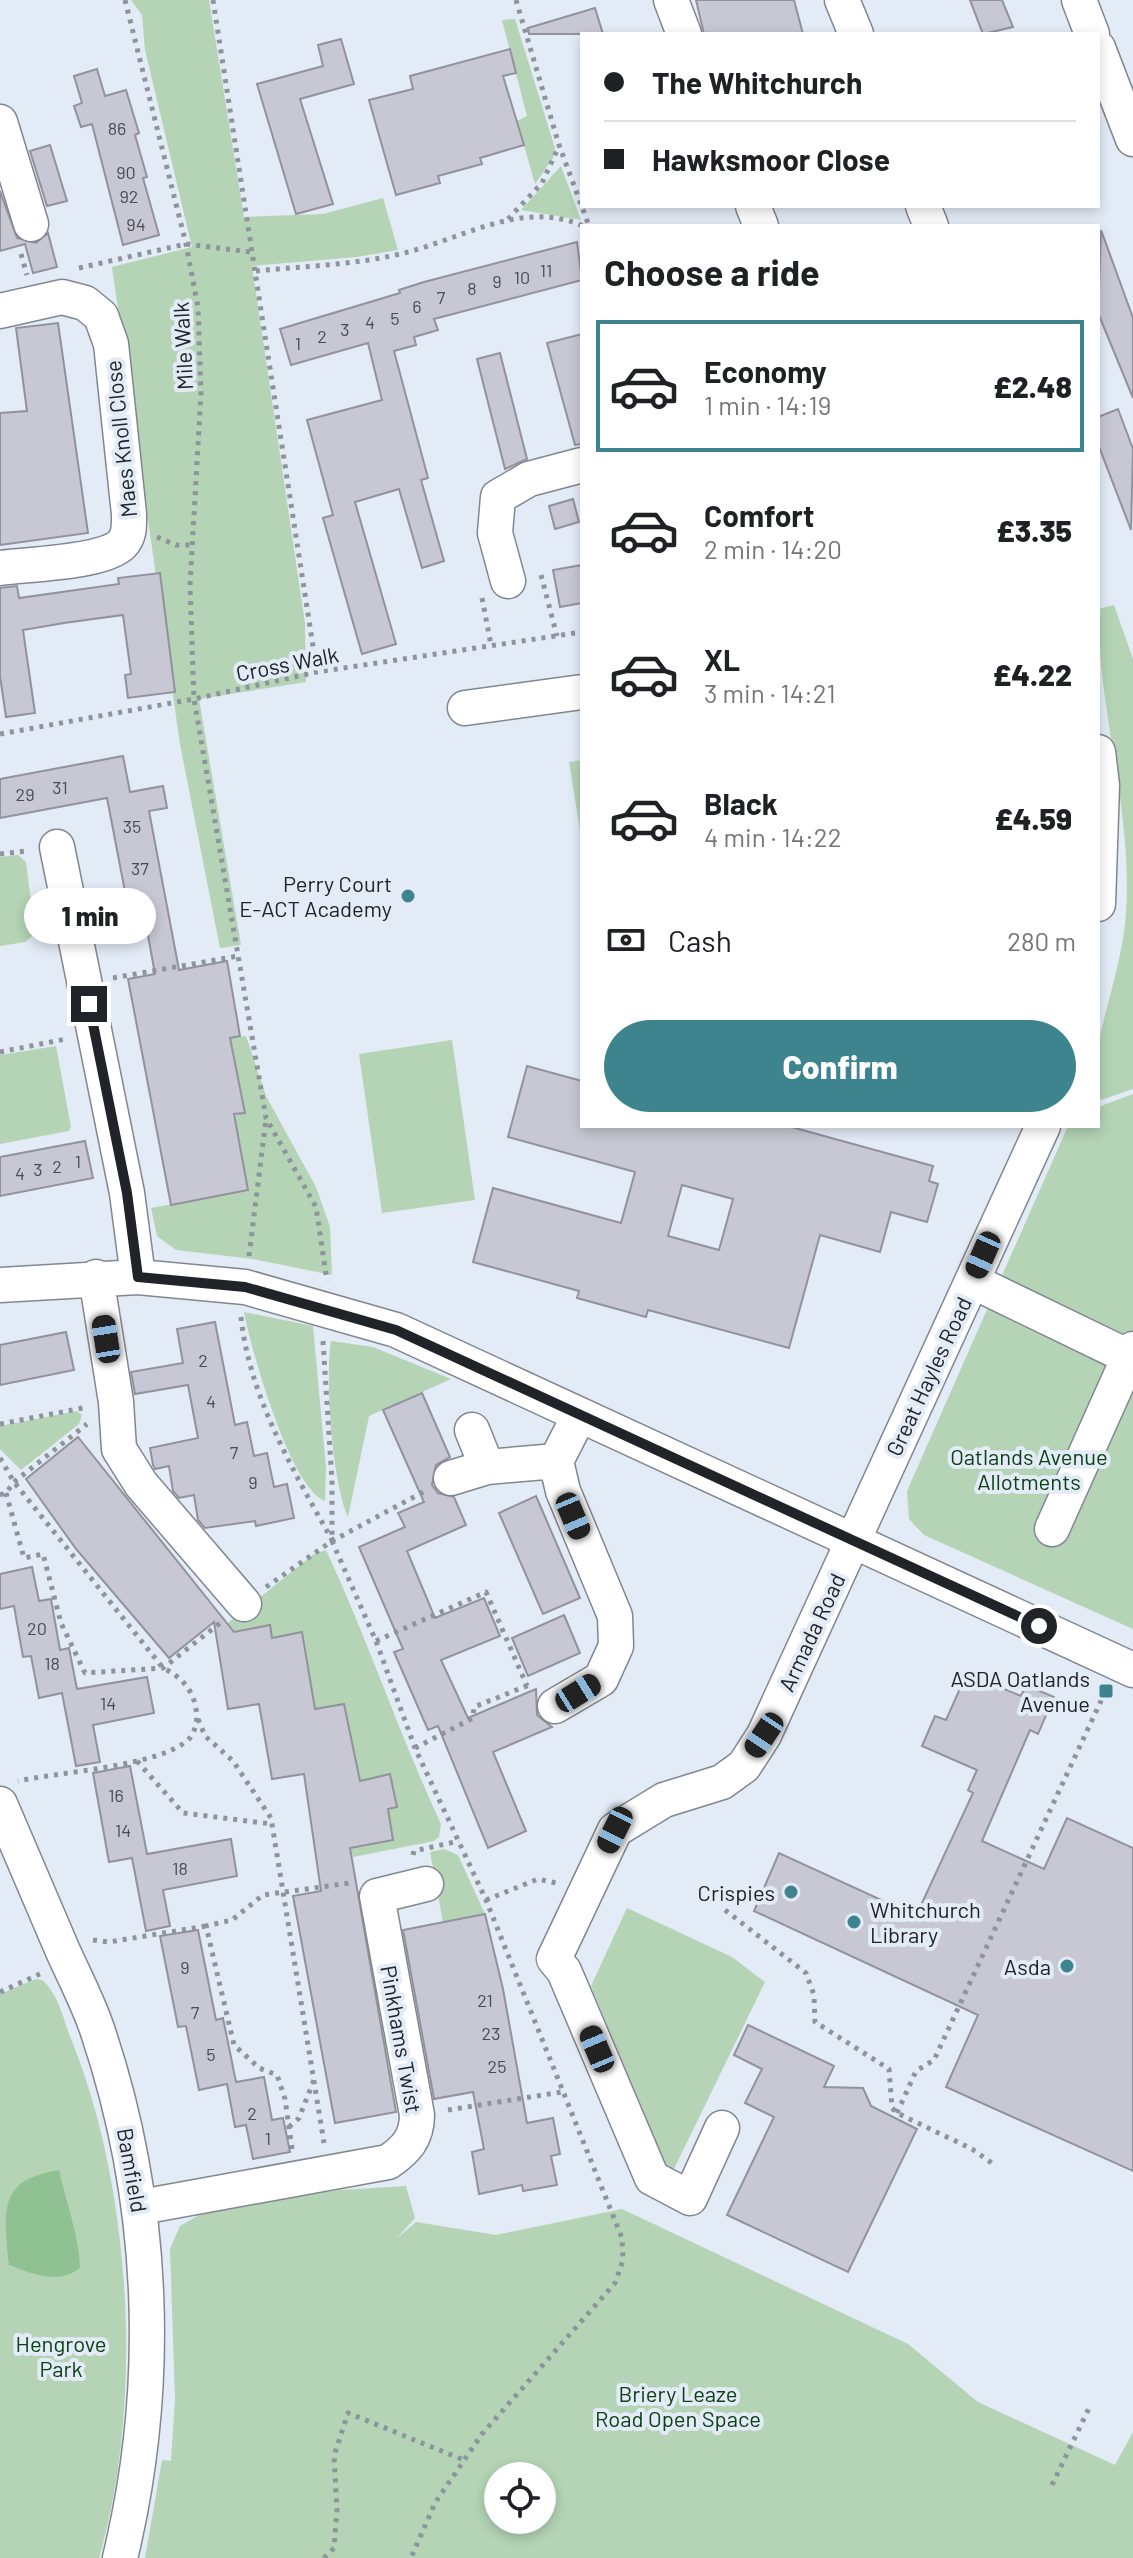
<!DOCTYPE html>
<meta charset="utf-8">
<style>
:root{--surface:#fff;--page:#f2f2f2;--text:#202124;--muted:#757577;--line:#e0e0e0;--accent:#3e848e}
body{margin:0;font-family:Barlow,sans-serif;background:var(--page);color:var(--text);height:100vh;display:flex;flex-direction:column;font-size:30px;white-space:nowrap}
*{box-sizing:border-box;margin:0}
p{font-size:26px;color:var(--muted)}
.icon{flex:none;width:44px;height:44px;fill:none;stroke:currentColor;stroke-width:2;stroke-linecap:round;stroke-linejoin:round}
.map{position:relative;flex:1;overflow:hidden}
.side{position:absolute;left:580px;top:224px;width:520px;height:904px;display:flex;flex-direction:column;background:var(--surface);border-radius:0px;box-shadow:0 4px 12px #0003}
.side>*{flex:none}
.banner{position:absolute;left:580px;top:32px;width:520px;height:176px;border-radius:0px;box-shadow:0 4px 12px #0003;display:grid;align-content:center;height:176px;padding:0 24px;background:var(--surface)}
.fabs{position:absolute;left:484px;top:2462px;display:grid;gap:16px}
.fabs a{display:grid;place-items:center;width:72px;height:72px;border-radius:50%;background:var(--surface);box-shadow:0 4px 12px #0003;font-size:40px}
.end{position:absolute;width:36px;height:36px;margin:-18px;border:10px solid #202327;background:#fff;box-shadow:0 0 0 4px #fff}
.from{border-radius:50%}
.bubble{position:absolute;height:56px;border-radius:28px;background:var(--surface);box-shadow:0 4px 12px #0003;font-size:26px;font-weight:800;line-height:56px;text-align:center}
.car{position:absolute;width:24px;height:48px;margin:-24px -12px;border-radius:10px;box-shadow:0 0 6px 2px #0007;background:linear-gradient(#222 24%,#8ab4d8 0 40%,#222 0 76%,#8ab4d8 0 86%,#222 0)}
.banner b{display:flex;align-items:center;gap:28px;height:76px;font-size:30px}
.banner b+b{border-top:2px solid var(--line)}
.banner i{width:20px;height:20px;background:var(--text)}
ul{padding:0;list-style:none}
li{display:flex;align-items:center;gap:24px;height:132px;margin:0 16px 12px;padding:0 8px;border:4px solid transparent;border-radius:0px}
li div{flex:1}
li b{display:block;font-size:30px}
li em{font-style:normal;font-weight:800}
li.on{border-color:var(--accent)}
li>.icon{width:72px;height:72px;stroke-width:1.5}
h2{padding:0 24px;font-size:36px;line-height:96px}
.pay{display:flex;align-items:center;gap:20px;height:88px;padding:0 24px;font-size:30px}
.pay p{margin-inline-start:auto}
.action{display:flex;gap:16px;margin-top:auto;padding:16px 24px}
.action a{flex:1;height:92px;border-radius:48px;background:var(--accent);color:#fff;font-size:32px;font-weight:800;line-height:92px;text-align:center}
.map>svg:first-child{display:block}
.green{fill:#b4d4b5;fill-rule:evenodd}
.forest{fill:#90c193}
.building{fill:#c8c8d4;stroke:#92929d;stroke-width:2;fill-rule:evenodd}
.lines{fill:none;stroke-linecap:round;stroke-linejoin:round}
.minor-casing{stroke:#808791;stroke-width:37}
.path{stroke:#8e949c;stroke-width:5;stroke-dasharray:4 6;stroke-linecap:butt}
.minor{stroke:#fff;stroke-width:34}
.route{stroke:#202327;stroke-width:10}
.poi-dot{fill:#3e848e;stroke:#e3ebf6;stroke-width:3}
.labels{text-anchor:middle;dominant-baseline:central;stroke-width:8;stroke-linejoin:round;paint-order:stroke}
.number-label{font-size:18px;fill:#4a4c52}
.street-label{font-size:22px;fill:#202327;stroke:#e3ebf6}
.poi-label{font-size:22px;fill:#202327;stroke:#e3ebf6;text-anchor:end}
.park-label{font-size:22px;fill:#0c4115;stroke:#e3ebf6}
</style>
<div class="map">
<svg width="1133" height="2558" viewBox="0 0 1133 2558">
<rect width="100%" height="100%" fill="#e3ebf6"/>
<path class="green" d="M131,0H209L244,217L323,214L383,198L398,250L357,257L252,266L305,623L306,682L199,699L241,945L220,948L180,744L112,267L192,247L145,50L142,15Z
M515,19L555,148L553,158L535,184L517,121L527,116L502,20Z
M561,166L581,220L521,210Z
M1114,605L1133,659V1089L1098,1101C1098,1082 1094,1058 1099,1040C1108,999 1123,956 1126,914C1133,811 1098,711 1098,609Z
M582,760V843L569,762Z
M18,855L26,862L35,934L25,942L0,946V857Z
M246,1036L266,1096L316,1187L330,1227L332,1275L253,1259L176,1250L157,1236L151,1208L247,1190L234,1116L245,1112L230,1038Z
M452,1040L475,1200L382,1213L359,1054Z
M56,1046L71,1127L69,1131L0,1144V1055Z
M1133,1094V1629L924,1535L909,1519L907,1491L1068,1126H1098V1107Z
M244,1312L313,1326L326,1468L325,1501C290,1488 251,1349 244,1312Z
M331,1341L373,1347L451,1379L369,1416L348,1517C332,1481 325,1381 331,1341Z
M77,1411L82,1415L79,1424L21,1470L0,1449V1426Z
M326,1550C368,1640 399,1734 441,1824L439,1837L434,1841L353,1857L350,1845L393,1840L388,1809L397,1807L389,1774L360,1781L357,1767L349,1768L350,1735L344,1704L315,1709L301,1633L272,1638L269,1625L225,1633L224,1626L314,1554Z
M444,1849L458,1855L485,1914L443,1922L430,1852Z
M627,1908L732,1957L765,1982L672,2173L668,2171L591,1986Z
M36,1979L42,1980C58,1993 64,2021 71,2039C132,2188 144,2403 99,2558H0V1994Z
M406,2186L415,2218L396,2239L416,2222L496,2235L622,2209L908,2344L978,2402L1115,2465L1133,2432V2558H145L162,2460L171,2461L175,2399L170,2249L180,2226L206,2211L340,2190ZM498,2476H542V2520H498Z"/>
<path class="forest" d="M59,2170C66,2203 79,2234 80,2268C57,2285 33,2274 9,2265C3,2206 0,2180 59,2170Z"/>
<path class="building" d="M696,0H794L803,34H704Z
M970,0H1002L1013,27L983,34Z
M595,8L603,34H529L528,28Z
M341,39L354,84L300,99L333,204L296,214L257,84L323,66L318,45Z
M510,49L516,73L503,76L524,145L480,158L482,164L438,176L440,183L396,195L369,100L413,89L410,76Z
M97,69L105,96L126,90L139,133L135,135L147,177L143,178L159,235L123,245L92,124L81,127L74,106L82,103L74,76Z
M50,145L67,201L47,206L30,151Z
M0,191L17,238L36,243L48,233L57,267L33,273L25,244L0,251Z
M1101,230L1133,318V398L1098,313Z
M577,242L582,280L434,319L438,330L414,337L416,345L394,351L428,478L421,480L444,561L422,568L399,489L355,502L396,644L362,654L323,518L333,515L307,420L382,400L368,343L291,365L280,329L400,293L399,290L424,282Z
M58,323L88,533L0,545V413L27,411L16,328Z
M582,334V444L575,445L547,343Z
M500,353L527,459L505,469L477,359Z
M1118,409L1133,449L1131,530L1098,444V417Z
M573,499L579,522L555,529L549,506Z
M582,565V603L560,607L553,570Z
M160,573L175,692L128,698L125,675L131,674L123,615L64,623L23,630L35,713L6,717L0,676V588L17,586L19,598L119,584L118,578Z
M123,756L130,792L163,786L167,808L149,811L179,970L227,961L240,1036L230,1038L245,1113L234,1114L248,1190L171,1205L128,979L155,974L147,930L133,933L107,798L0,818V779Z
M527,1066L582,1081V1126H788L933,1166L929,1181L938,1184L927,1222L891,1212L880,1252L820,1235L789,1348L648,1310L646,1317L577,1298L579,1291L473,1262L493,1188L621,1223L635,1172L508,1137ZM682,1185L733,1199L719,1250L668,1236Z
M85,1141L93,1178L0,1196V1157Z
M215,1322L235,1425L247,1422L254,1456L267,1453L274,1487L287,1484L294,1518L256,1526L255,1521L205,1528L198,1520L194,1495L179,1498L173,1491L169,1466L155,1469L153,1465L150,1448L198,1438L188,1385L135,1394L131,1372L183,1363L177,1329Z
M66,1332L74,1370L0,1385V1345Z
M422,1393L450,1457L436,1465L432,1485L438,1493L454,1497L466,1525L407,1551L435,1618L484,1598L500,1636L441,1660L468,1718L536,1689L537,1715L552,1727L493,1752L526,1831L488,1848L438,1726L428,1730L394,1652L403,1649L359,1547L405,1527L398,1513L424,1502L383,1410Z
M78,1437L234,1632L270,1625L272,1638L302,1632L315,1709L344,1704L360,1781L390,1774L397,1807L388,1809L393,1840L350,1848L396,2112L335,2123L293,1896L321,1891L304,1774L272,1779L259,1704L228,1709L214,1622L169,1658L76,1549L26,1479Z
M536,1496L580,1598L543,1614L499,1513Z
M32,1567L39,1601L51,1599L60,1650L69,1648L77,1689L147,1677L154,1713L93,1725L100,1762L76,1766L62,1693L39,1698L31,1656L23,1657L14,1606L0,1609V1574Z
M564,1615L580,1653L528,1676L512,1638Z
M967,1673L1021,1696L1026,1685L1054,1697L1038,1734L1030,1730L982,1841L1044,1869L1067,1818L1133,1848V2171L946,2087L978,2015L754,1911L779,1853L916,1916L973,1793L968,1790L977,1770L922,1746L935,1716L946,1720Z
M130,1766L147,1854L231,1839L237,1876L163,1890L170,1926L146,1931L132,1858L109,1862L93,1773Z
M485,1914L503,1989L527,2123L553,2118L560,2154L551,2156L557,2185L523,2191L522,2185L479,2194L472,2152L484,2149L473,2092L434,2099L403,1930Z
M198,1930L216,2020L223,2018L236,2082L264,2077L272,2120L283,2118L290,2152L253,2159L246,2125L235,2127L227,2084L199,2090L186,2026L178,2027L160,1936Z
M748,2025L834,2066L824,2087L863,2088L871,2106L917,2129L848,2272L727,2215L774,2117L745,2103L762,2069L734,2055Z"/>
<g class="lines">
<g class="minor-casing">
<path id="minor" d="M671,0L684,34
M842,0L856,34
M1079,0L1092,34
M1098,48L1133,139
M0,122L31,224
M753,206L761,226
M923,206L931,226
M0,311L62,297L85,303L101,316L111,344L129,514C129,525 130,536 122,544C103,563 28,564 0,568
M508,581L495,533L498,497L529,479L582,465
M465,708L582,692
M1098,752L1102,785L1098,904
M57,847L127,1193L138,1277
M96,1277L116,1402L119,1449L141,1484L244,1604
M972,1281L1129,1357L1133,1349
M0,1285L138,1277L245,1287L396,1330L1133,1670
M472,1430L487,1467
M451,1478L487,1467L556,1461
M1052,1529L1129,1357
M555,1706L601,1679L616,1646L615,1616L563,1491L556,1461L579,1416
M0,1804C21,1852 41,1901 62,1949C74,1976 89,2004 98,2032C155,2202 162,2385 120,2558
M722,2128L690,2198L652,2178L564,1971L554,1959L615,1830L664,1800L722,1782L744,1766L764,1735L1043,1126
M141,2207L388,2162C406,2150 417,2138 417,2115L377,1896L426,1884"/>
</g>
<path class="path" d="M125,0L186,244L198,307L201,393L190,585L194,699L266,1118L316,1207L327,1281
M213,0L317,672
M516,0L559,145L589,226
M508,219L542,183L559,146
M21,254L27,275
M79,268L186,244L251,252
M256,271C304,266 356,265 404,253C462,239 522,199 583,226
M157,537L176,545H191
M541,575L557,636
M482,598L491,645
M0,734L194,699L317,672L582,632
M0,854L27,851
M113,978L238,956
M0,1052L66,1039
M249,1256L266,1119
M241,1317C249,1396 294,1472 332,1540
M323,1341L332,1481V1541L376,1641L415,1748L486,1900L622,2238L623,2260L615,2283L482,2434L435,2503L411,2558
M0,1424L88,1407
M0,1458L14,1482L163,1668C180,1676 193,1689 196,1709C198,1718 196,1730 190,1738C164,1766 58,1772 18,1781
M6,1493L24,1558L43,1554L61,1623L85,1673L163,1668L220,1623
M0,1495L6,1493L14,1482L87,1424
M266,1587L332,1541L425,1491
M376,1641L486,1592L527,1686
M198,1719L205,1736L233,1761L271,1818L324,2143
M415,1748L473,1718L474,1707L529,1685
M137,1761L183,1813L272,1824
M413,1855L414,1851L459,1841
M486,1900L538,1879L556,1883
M725,1910L806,1973L814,1995L815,2022L889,2069L892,2108L897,2113L972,2149L996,2166
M93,1940L109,1942L206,1926
M0,1992L40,1974
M448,2110L562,2092
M897,2113L916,2071L934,2060L1106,1690
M289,2127L299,2118L314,2080
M292,2149L285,2099L277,2075L259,2068L234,2045L206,1926L232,1920L263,1895L350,1883
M1052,2485L1090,2406
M324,2558L334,2548L337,2510L334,2456L348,2413L464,2460"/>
<use href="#minor" class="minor"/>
</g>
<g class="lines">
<path class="route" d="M89,1004L127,1193L138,1277L245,1287L396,1330L1039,1626"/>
</g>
<g class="poi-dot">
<circle cx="408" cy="896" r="8"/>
<rect x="1098" y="1683" width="16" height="16" rx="4"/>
<circle cx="791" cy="1892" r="8"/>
<circle cx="854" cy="1922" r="8"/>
<circle cx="1067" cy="1966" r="8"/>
</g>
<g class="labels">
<g class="number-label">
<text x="117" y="128">86</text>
<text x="126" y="172">90</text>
<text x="129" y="196">92</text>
<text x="136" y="224">94</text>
<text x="546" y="270">11</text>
<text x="522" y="277">10</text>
<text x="497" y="281">9</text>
<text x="472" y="288">8</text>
<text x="441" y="297">7</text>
<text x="417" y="306">6</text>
<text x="395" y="318">5</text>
<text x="370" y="322">4</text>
<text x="345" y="329">3</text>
<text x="322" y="336">2</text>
<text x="298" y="343">1</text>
<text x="60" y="787">31</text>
<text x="25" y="794">29</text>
<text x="132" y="826">35</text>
<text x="140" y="868">37</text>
<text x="78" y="1161">1</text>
<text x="57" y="1166">2</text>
<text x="38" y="1169">3</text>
<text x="20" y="1173">4</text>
<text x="203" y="1360">2</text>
<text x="211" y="1401">4</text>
<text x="234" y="1452">7</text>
<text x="253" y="1482">9</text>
<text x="37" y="1628">20</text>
<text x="52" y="1663">18</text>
<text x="108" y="1703">14</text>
<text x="116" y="1795">16</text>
<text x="123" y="1830">14</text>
<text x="180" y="1868">18</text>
<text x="185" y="1967">9</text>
<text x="485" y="2000">21</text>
<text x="195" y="2012">7</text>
<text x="491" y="2033">23</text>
<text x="211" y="2054">5</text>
<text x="497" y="2066">25</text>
<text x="252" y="2113">2</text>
<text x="268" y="2138">1</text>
</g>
<g class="street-label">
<text transform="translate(182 346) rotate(-93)">Mile Walk</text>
<text transform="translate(120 439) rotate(-96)">Maes Knoll Close</text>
<text transform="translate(287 663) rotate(-11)">Cross Walk</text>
<text transform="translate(928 1376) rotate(-65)">Great Hayles Road</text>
<text transform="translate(811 1632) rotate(-65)">Armada Road</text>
<text transform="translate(402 2039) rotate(80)">Pinkhams Twist</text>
<text transform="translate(133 2170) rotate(80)">Bamfield</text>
</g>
<g class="poi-label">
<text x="392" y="883">Perry Court<tspan x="392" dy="25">E-ACT Academy</tspan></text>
<text x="1090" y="1678">ASDA Oatlands<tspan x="1090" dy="25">Avenue</tspan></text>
<text x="775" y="1892">Crispies</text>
<text x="870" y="1909" text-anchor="start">Whitchurch<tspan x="870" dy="25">Library</tspan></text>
<text x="1051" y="1966">Asda</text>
</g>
<g class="park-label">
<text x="1029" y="1456">Oatlands Avenue<tspan x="1029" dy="25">Allotments</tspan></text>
<text x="61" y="2343">Hengrove<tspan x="61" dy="25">Park</tspan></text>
<text x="678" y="2393">Briery Leaze<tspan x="678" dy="25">Road Open Space</tspan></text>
</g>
</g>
</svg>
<div class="fabs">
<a><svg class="icon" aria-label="locate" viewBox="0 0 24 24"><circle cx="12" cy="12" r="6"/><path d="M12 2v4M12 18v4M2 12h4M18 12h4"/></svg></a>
</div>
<i class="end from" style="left:1039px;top:1626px"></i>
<i class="end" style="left:89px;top:1004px"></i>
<div class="bubble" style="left:24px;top:888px;width:132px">1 min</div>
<i class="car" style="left:983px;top:1255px;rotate:204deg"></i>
<i class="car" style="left:106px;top:1339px;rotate:351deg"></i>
<i class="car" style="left:573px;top:1516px;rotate:157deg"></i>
<i class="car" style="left:578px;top:1693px;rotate:58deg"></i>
<i class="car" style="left:764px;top:1735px;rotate:214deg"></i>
<i class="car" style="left:615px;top:1830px;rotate:206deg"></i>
<i class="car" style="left:597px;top:2049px;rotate:337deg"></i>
<div class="banner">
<b><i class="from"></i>The Whitchurch</b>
<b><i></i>Hawksmoor Close</b>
</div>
<section class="side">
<h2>Choose a ride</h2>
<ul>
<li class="on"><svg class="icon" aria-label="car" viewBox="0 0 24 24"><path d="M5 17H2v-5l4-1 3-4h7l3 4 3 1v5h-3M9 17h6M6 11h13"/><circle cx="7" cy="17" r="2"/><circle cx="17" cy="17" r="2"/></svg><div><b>Economy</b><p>1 min · 14:19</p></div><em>£2.48</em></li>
<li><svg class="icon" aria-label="car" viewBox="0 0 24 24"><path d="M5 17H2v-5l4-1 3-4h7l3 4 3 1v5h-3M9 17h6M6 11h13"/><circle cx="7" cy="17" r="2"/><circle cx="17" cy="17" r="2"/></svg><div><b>Comfort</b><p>2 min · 14:20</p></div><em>£3.35</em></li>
<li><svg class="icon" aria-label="car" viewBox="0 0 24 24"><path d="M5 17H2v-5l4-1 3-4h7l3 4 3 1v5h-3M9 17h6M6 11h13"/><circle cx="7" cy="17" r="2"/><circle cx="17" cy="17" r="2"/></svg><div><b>XL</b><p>3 min · 14:21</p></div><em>£4.22</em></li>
<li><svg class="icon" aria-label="car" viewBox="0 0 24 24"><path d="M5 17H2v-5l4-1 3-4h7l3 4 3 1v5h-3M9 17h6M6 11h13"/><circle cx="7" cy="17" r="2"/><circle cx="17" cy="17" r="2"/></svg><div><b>Black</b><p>4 min · 14:22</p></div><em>£4.59</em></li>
</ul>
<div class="pay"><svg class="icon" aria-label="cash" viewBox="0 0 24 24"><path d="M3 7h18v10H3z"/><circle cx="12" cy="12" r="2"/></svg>Cash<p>280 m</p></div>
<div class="action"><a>Confirm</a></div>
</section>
</div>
